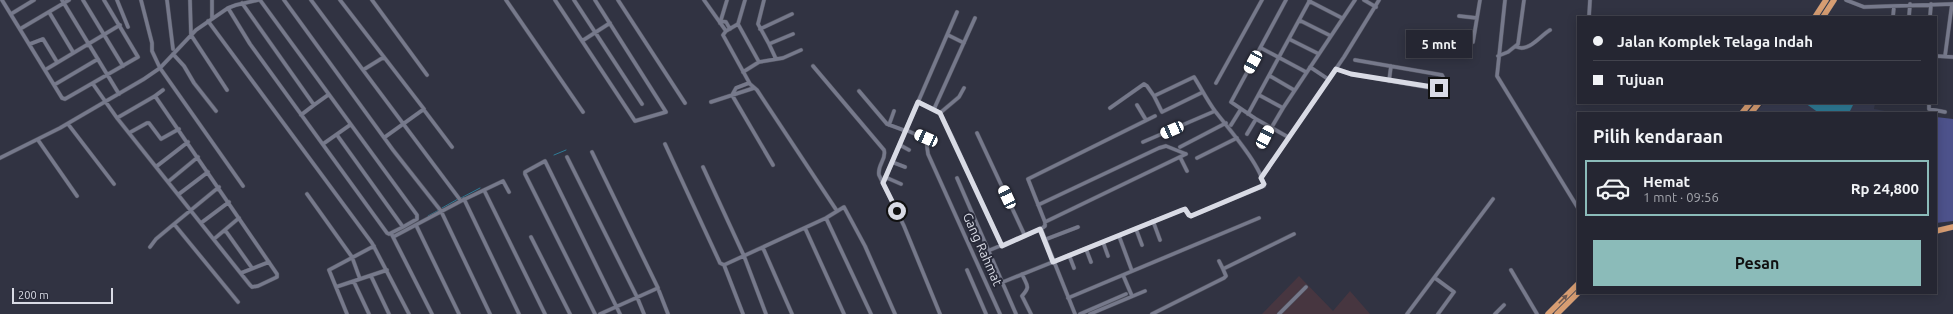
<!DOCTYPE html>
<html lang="id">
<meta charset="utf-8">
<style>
:root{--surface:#252632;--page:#31323e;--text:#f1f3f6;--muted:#a3a5ac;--line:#42434d;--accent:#8bbbb9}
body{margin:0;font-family:Ubuntu,sans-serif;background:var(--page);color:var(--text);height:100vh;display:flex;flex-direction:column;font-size:15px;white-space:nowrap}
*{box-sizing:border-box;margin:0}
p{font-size:13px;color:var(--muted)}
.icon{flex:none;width:22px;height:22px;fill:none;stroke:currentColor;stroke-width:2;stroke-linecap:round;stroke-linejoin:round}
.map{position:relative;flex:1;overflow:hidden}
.side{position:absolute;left:1577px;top:112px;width:360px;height:182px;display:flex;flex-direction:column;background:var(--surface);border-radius:0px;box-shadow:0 2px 10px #0003,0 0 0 1px var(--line)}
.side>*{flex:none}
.guide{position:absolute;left:1577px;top:16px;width:360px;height:88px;border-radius:0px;box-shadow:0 2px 10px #0003,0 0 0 1px var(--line);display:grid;align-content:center;height:88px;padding:0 16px;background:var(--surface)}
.scale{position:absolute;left:12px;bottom:10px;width:101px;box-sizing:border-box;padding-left:4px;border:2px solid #d9dbe5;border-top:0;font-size:11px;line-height:14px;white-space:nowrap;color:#d9dbe5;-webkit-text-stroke:3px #272938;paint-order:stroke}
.end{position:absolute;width:18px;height:18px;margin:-9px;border:5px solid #d9dbe5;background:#111;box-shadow:0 0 0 2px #111}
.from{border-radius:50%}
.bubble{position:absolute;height:28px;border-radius:0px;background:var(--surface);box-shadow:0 2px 10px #0003,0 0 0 1px var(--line);font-size:13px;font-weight:600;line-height:28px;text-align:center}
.car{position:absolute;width:12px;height:24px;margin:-12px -6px;border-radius:5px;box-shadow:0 0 3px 1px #0007;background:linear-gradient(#fff 24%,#345 0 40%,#fff 0 76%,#345 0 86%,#fff 0)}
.guide b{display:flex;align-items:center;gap:14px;height:38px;font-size:15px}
.guide b+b{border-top:1px solid var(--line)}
.guide i{width:10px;height:10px;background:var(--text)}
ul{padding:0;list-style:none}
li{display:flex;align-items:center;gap:12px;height:56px;margin:0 8px 6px;padding:0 8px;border:2px solid var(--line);border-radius:0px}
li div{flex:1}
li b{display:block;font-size:15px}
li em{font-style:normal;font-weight:600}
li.selected{border-color:var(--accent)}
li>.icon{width:36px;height:36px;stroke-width:1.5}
h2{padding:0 16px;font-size:18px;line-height:48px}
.cta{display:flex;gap:8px;margin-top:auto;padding:8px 16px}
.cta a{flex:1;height:46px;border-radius:0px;background:var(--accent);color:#111;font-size:16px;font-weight:600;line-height:46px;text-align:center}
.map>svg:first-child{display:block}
.built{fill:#393c51}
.industrial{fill:#473640}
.green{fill:#4d528b}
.water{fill:#2f7c97}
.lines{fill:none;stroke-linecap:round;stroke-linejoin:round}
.stream{stroke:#2f7c97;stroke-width:1}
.minor-casing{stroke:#4f515e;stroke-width:4.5}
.trunk-casing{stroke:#4f515e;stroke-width:6}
.minor{stroke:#76798b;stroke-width:3.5}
.trunk{stroke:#d79d72;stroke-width:5.5}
.oneway{fill:#6d574f}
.route{stroke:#d9dbe5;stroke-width:5}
.labels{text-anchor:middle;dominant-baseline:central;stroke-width:4;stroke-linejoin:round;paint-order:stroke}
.street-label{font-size:13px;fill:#d9dbe5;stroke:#272938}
</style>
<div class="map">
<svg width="1953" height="314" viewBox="0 0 1953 314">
<rect width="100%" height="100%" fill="#313342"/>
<path class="built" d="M1764,103H1875L1874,109L1896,113H1756Z"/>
<path class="industrial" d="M1299,276L1333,311L1350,291L1370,314H1262Z"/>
<path class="green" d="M1936,117L1953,119V221L1936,223Z"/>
<path class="water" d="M1805,103H1854L1849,113H1819Z"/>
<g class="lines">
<path class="stream" d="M554,155L566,150
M461,198L480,188
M442,208L458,199
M428,216L439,210"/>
<g class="minor-casing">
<path id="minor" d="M2,0L62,98L65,99L138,57L104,0
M62,0L119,94
M83,0L123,66
M117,0L128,27
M141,0L152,43V51L160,68L243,186
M167,0L173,49
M190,0L191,35L227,90
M212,0V18
M260,0L417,215V219L403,227
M284,0L393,150L441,211L490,314
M311,0L363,70L384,57
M340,0L424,109L385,137
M372,0L427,75
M506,0L583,112
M555,0L635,121L666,112L595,0
M574,0L642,104
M618,0L685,103
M704,0L726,31L723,35L750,84L757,90L837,211
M764,0L758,24L769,44
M1286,0L1231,102L1256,119L1288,137
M1364,0L1376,7
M1505,0L1497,76L1578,208
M1846,0L1864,7L1953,4
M1309,1L1342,18
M242,3L314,105L328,95
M228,8L250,44L387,233L389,234L403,227L337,135
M49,12L73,52
M11,14L34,0
M1459,16L1477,18
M1589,17L1590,0
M1893,17L1894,6
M1909,17L1910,4
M1930,17L1931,4
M1299,20L1331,36
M208,21L372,243L409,314
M721,21L726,22L730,29
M720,23L727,0
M738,24L759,62L743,72
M20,29L69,0
M760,29L792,14
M726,31L738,24L745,0
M1431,34L1473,42L1480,0
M948,35L964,43
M1289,39L1319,54
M582,41L610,23
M30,44L43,39L57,62
M1517,47C1529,52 1540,36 1550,30
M1261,48L1306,72
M173,54L184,66L194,83L216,111
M1498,56L1508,52L1518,44L1524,0
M1936,56L1953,57
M1945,56L1952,4
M776,59L769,44L793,34
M759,62L783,58L801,50
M813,66L884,150C887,159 877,165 879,175L904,226L940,314
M1310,67L1328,79
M1336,69L1351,74L1437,89L1439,88L1443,77L1442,75L1355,60
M45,70L120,25
M363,70L461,201L503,181L509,192
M1270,76L1294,90
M1389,81L1391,66
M749,83L736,88L732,95L773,165
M1216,83L1262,0
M93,84L117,118L155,96
M54,85L98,59
M859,91L887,124L906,131
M1259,95L1283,108
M711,102L754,88
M919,103L934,109L975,18
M1929,103V109L1945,112
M1137,105L1146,120
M1110,108L1144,84L1147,86L1154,96
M934,109L940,113L952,137L1002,246
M424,110L452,147
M940,113L959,97L964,88
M1248,114L1310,0
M301,115L314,105
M117,118L250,285L252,287L258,286L277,277V274L155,96L163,90
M68,124L114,184
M889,125L894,111
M1231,125L1241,109
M906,130L926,139L928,154L1000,314
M129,133L147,123H149L161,139L179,129
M977,133L1025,236
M1247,134L1256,119
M38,140L77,196
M1143,142L1215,111
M323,144L350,125
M665,144L720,263L724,265L743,314
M900,145L909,150
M1180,147L1226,123
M1260,147L1283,108L1355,0
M592,152L658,288L600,314
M567,157L637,297L644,314
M1180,157L1187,171
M0,158L60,128L144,79L160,68L196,30L228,8L236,5L258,0
M1197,158L1237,138
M892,162L905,167
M157,166L188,142
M703,167L744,256L766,314
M885,177L901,184
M957,178L1016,314
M1261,178L1344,57L1379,0
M169,181L198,157
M883,183L957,12
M219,187L174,224L238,302
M484,190L545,314
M179,194L208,172
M307,194L352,257L360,279
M464,199L519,314
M1038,205L1159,148L1166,146L1186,154
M826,218L871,314
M1153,221L1160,240
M1045,222L1186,154
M201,223L229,202
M416,225L459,314
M805,228L844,314
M1041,229L1045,226V222L1028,179L1155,116
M1136,229L1142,245
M225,230L252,268
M391,233L432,314
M1119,236L1132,271
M393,237L461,201
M531,237L570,314
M214,239L239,218
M1044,240L1078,227
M1103,242L1108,256
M150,247L156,239L174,224
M763,248L792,314
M1086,249L1091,262
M990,250L1041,229L1075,314
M1069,255L1074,268
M1219,261L1223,269
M724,265L826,218L844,207L865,246L895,314
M967,270L986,314
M1511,270L1537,314
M241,273L269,262
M1022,274C1027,286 1031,286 1022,296L1031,314
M1123,275L1132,296
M371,276L389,314
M1435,278L1454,292L1438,314
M354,282L369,314
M1003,282L1182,210L1185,209L1189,215L1191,216L1264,186C1261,165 1228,128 1215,111C1207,100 1201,88 1194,77L1154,96L1162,112L1203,92
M336,287L387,270
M659,291L668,314
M1068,298L1259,218
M347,314L329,270L374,246
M595,314L525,174V172L545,161L620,314
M1080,314L1126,294
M1090,314L1145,291
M1152,314L1224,278L1226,276L1223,269L1294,234
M1279,314L1306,287
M1407,314L1493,199
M1495,314L1504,305"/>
</g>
<g class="trunk-casing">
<path id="trunk" d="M1815,17L1826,0
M1823,17L1834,0
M1742,113L1750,103
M1751,113L1759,103
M1936,231L1953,227
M1548,314L1578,284
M1557,314L1578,293"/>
</g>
<use href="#minor" class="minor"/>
<use href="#trunk" class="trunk"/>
</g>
<defs><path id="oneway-solid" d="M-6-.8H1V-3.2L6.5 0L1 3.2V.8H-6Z"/></defs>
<use class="oneway" href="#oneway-solid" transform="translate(1563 299) rotate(-45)"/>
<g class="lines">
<path class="route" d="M897,211L883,183L918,102L940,113L1002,246L1040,229L1053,262L1182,210L1185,209L1189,215L1191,216L1262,186L1264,184L1261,178L1336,69L1351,74L1439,88"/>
</g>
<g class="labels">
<g class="street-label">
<text transform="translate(983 249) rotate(66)">Gang Rahmat</text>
</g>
</g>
</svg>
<div class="scale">200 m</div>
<i class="end from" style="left:897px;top:211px"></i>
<i class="end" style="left:1439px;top:88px"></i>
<div class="bubble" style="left:1406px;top:30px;width:66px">5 mnt</div>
<i class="car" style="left:1253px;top:62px;rotate:209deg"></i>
<i class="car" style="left:1172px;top:130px;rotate:246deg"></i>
<i class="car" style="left:1265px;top:137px;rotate:27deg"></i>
<i class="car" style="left:926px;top:138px;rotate:294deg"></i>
<i class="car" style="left:1007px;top:197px;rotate:335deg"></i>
<div class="guide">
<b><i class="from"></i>Jalan Komplek Telaga Indah</b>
<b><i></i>Tujuan</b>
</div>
<section class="side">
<h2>Pilih kendaraan</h2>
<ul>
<li class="selected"><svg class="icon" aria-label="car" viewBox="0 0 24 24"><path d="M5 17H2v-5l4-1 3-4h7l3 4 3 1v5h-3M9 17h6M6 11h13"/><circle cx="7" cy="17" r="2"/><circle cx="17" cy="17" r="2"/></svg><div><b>Hemat</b><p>1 mnt · 09:56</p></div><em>Rp 24,800</em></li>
</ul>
<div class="cta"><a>Pesan</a></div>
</section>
</div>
